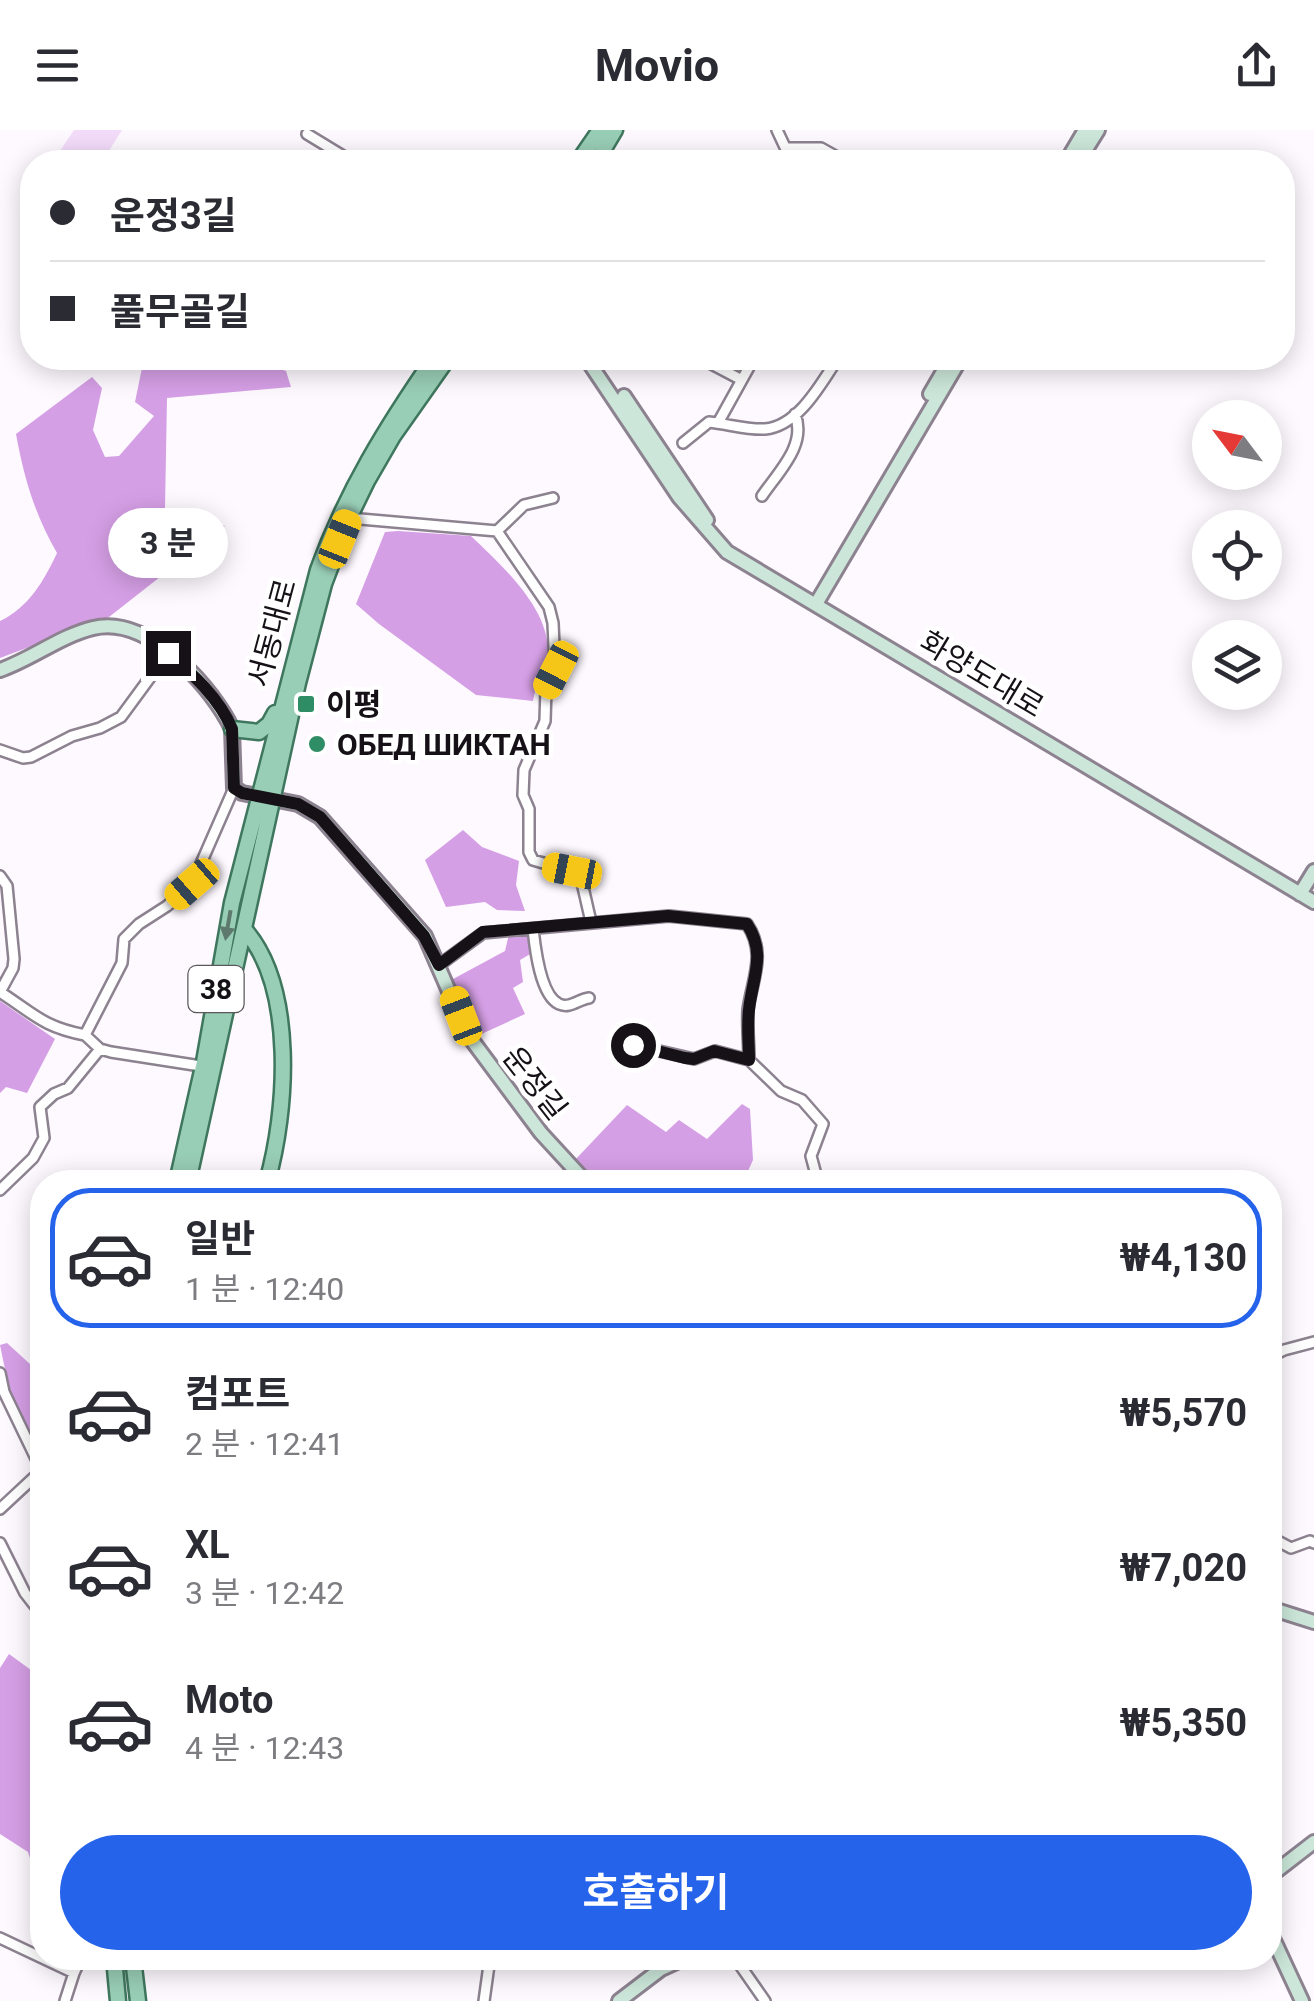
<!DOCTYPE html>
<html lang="ko">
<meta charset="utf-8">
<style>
:root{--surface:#fff;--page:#f7f7f7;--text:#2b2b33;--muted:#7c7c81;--line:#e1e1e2;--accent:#2563eb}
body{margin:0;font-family:Roboto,"Noto Sans KR",sans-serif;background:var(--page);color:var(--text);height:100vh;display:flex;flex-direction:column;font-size:38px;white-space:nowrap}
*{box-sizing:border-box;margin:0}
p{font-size:32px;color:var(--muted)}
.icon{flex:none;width:55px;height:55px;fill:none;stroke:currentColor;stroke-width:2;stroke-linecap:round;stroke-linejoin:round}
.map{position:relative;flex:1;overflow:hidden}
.details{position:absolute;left:30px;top:1040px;width:1252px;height:800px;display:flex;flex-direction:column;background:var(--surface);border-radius:40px;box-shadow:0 5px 25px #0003}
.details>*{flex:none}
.top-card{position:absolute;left:20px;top:20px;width:1275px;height:220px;border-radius:40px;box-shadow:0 5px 25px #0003;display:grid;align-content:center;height:220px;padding:0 30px;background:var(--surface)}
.needle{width:65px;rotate:302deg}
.fabs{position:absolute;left:1192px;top:270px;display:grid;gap:20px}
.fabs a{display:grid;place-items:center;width:90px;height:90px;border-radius:50%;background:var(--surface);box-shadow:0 5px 25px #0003;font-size:50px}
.end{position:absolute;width:45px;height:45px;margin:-22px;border:12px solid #151116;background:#fff;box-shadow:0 0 0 5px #fff}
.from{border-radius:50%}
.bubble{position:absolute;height:70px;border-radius:35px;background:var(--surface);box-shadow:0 5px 25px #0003;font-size:32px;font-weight:700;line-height:70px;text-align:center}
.car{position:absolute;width:30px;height:60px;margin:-30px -15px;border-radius:12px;box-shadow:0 0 8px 2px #0007;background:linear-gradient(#f5c518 24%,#345 0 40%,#f5c518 0 76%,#345 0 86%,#f5c518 0)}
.top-card b{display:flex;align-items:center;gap:35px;height:95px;font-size:38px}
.top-card b+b{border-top:2px solid var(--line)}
.top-card i{width:25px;height:25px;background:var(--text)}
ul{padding:18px 0 0;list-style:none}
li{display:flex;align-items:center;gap:30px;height:140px;margin:0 20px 15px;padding:0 10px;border:5px solid transparent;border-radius:40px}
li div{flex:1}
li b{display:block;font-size:38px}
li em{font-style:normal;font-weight:700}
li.current{border-color:var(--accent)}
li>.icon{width:90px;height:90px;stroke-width:1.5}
.button{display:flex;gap:20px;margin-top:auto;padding:20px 30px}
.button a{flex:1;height:115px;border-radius:60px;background:var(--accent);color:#fff;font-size:40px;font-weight:700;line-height:115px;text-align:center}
header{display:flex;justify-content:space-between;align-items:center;height:130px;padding:0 30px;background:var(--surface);font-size:45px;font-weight:700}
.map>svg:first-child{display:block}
.green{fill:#f3dcfa}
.forest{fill:#d59fe5}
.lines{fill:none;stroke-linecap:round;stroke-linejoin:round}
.street-casing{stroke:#8d8290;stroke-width:14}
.secondary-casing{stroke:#8d8290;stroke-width:18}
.primary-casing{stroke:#3f775e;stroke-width:19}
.street{stroke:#fff;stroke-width:9}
.secondary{stroke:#cce7da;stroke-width:12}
.primary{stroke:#99ceb6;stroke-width:14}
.oneway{fill:#5e796e}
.route{stroke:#151116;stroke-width:12}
.poi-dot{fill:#2f8d65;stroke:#fff;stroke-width:4}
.labels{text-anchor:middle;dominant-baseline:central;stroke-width:9;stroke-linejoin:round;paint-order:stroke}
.shield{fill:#fff;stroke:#5b585c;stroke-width:2.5}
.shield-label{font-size:28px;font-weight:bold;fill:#151116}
.street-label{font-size:30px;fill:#151116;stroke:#fff}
.poi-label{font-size:30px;font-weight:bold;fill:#151116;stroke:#fff;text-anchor:start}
</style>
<header><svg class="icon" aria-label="menu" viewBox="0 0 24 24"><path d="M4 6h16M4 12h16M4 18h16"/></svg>Movio<svg class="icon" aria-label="share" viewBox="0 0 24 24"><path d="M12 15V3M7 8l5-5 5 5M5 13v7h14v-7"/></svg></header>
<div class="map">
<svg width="1314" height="1871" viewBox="0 0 1314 1871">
<rect width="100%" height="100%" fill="#fef9ff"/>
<path class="green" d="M74,0H122L102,32H78L60,21Z"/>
<path class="forest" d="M144,228H245L286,241L291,257L167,268L165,378L225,396L109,487L0,528V491C28,478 44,451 57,423C35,385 24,348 16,304L92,247L102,258L93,300L105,327L119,326L154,286L135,272Z
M398,401L471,406C501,435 554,482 547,527C545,542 535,555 533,571L476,565L379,494L356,474L385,402Z
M463,700L482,717L519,731L516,755L525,781L497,780L485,772L446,777L425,730Z
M529,802L532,823L520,830L523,852L513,858L525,884L475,907L442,855L505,821L509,804Z
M0,871L55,909L27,963L6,957L0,963Z
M742,974L750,979L753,1030L743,1052H593L575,1030L627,975L666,1002L679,990L707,1009Z
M7,1213L42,1245V1325L9,1259L0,1215Z
M9,1524L42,1548V1751H37L28,1722L0,1704V1538Z"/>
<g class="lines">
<g class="street-casing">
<path id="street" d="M777,0L792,32
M307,4L353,32
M786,18H821L846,32
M700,228L740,249
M718,293L754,228
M683,313L709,292C728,294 747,300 765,299C799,296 822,252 838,228
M762,366C779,341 807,315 795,284
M349,388L497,401L549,477L553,493L555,539L546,558L545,591L524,640L523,665L529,679V722L533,730L580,744L591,792
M497,401L524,375L553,368
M0,620L23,628L31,627L72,606L100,598L121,587L168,523
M0,746L7,756L14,829L13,838L0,862C34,884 43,897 85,905
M533,799C535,817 540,865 559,874C570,879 579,869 589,868
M439,835L483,803L669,786L747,794C767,824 752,849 748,880C747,896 749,914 749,930L781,961L802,970L823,994L811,1026L818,1052
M630,920L633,915L694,929L715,921L749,930
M207,937L111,922L100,919L85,905L122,833L124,809L139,794L167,776L192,754L234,658
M0,1060L33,1028L44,1008L40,977L54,964L68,958L100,919
M1270,1227L1284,1220L1314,1212
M0,1243L4,1262L42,1341
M0,1379L42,1340
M1270,1407L1291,1418L1310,1411L1314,1413
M0,1413L25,1463L42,1485
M0,1808L74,1843L81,1828
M735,1828L765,1871
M65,1871L74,1843
M484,1871L490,1828"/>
</g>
<g class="secondary-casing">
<path id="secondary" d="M1066,32L1085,0
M1078,32L1098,0
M586,228L679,367L727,422L1314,772
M930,264L951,228
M624,266L707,390
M816,474L961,228
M0,540C32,529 60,506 93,498C146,485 205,550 228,591L232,599L234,658L242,663L298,674L320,687L425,806L468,905L541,1003L586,1052
M1300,764L1314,741
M1270,1478L1314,1492
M1270,1746L1314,1712
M1270,1802L1302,1871
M619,1871L661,1839L685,1828"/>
</g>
<g class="primary-casing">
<path id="primary" d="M578,32L600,0
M596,32L615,0
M232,599L259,602L269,594L275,583
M245,800C296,859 287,982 267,1052
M177,1052L204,932L232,773L318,440C346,362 387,296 434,228
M188,1052L298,553L324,454L349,388L367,351L393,306L448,228
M114,1828L118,1871
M133,1828L138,1871"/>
</g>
<use href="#street" class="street"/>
<use href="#secondary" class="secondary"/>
<use href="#primary" class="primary"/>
</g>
<defs><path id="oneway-solid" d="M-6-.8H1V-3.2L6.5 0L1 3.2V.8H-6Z" transform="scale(2.5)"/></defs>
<use class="oneway" href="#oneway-solid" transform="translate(228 795) rotate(100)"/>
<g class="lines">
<path class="route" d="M168,523C192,543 220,569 232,599L234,658L242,663L298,674L320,687L424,806L439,835L483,802L668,786L747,794C767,824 752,849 749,880C747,896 749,914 749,930L714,921L694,929L685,928L633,915"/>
</g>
<g class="poi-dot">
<rect x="296" y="564" width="20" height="20" rx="5"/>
<circle cx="317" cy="614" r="10"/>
</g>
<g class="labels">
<rect class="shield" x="188.5" y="836" width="55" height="46" rx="8"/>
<g class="shield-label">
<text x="216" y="859">38</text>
</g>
<g class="street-label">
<text transform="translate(272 503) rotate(-75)">서동대로</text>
<text transform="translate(982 544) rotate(31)">화양도대로</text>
<text transform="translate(535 953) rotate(52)">운정길</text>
</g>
<g class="poi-label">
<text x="326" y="574">이평</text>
<text x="337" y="614">ОБЕД ШИКТАН</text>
</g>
</g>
</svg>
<div class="fabs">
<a><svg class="needle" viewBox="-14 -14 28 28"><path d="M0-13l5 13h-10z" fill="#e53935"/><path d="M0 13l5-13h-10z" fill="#7c7c81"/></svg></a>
<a><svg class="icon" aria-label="locate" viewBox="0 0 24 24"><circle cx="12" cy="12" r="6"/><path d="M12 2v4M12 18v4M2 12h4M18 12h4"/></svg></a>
<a><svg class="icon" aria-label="layers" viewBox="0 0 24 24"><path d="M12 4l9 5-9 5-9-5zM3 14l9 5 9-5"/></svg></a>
</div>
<i class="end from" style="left:633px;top:915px"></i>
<i class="end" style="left:168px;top:523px"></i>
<div class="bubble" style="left:108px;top:378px;width:120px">3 분</div>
<i class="car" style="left:340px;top:409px;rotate:22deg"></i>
<i class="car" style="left:556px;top:540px;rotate:207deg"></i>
<i class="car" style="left:572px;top:741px;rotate:281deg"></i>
<i class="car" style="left:192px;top:754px;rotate:229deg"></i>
<i class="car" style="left:461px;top:886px;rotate:339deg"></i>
<div class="top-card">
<b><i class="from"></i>운정3길</b>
<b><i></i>풀무골길</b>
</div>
<section class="details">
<ul>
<li class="current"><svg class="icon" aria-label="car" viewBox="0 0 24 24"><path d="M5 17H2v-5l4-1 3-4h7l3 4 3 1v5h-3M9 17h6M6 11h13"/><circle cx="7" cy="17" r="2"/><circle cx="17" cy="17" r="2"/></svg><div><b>일반</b><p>1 분 · 12:40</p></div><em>₩4,130</em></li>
<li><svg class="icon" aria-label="car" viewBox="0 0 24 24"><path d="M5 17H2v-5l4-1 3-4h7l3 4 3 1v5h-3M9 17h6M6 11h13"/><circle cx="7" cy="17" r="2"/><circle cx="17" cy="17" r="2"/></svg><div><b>컴포트</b><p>2 분 · 12:41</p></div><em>₩5,570</em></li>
<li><svg class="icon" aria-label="car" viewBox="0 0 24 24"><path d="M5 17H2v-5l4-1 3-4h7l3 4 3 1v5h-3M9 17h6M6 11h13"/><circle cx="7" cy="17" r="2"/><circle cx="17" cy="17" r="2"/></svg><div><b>XL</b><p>3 분 · 12:42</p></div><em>₩7,020</em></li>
<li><svg class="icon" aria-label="car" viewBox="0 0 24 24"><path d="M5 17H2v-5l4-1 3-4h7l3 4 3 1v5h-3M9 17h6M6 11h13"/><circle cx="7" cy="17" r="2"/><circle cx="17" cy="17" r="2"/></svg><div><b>Moto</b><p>4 분 · 12:43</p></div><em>₩5,350</em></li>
</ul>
<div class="button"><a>호출하기</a></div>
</section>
</div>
